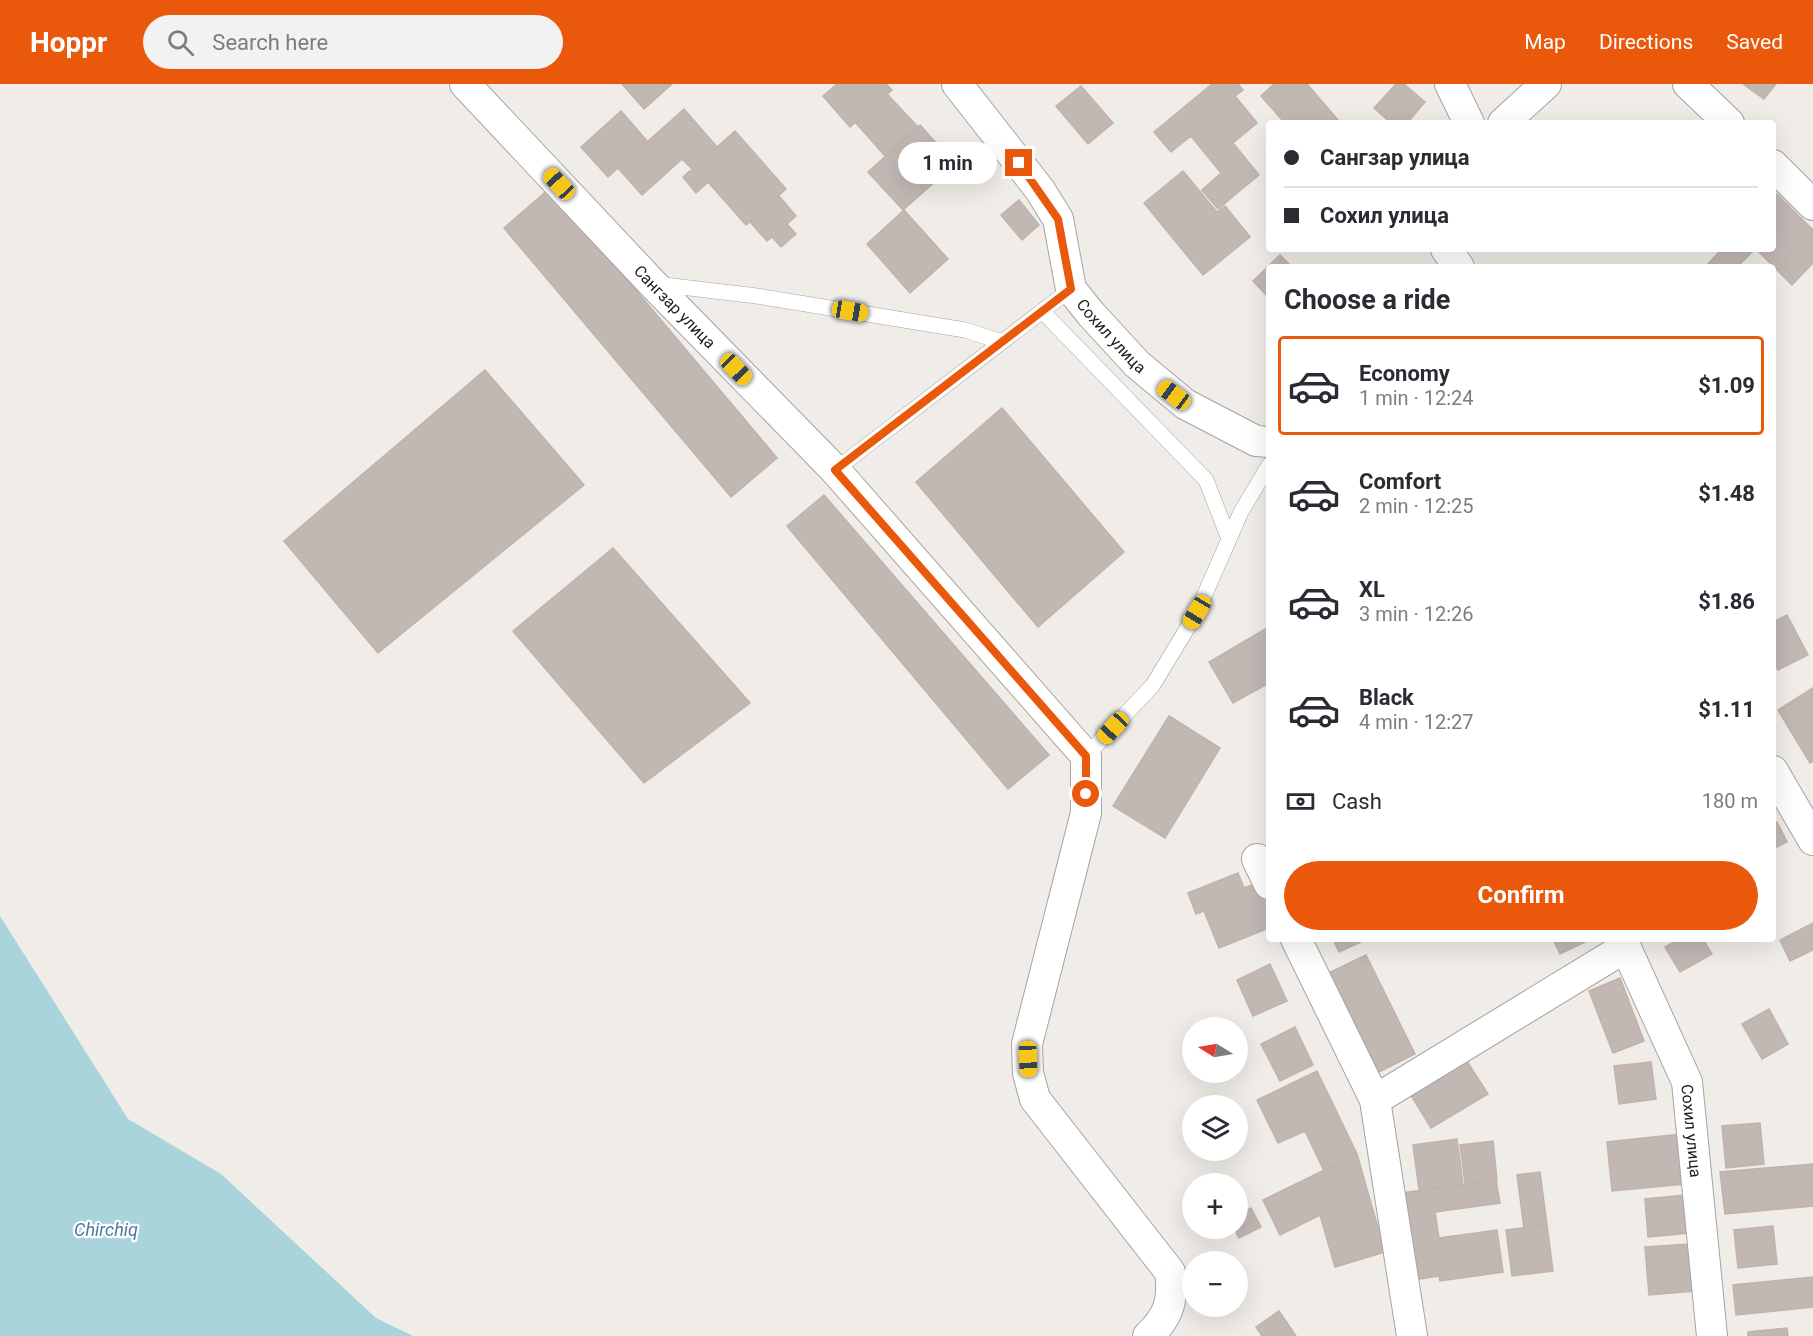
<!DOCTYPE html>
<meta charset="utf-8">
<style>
:root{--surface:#fff;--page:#f2f2f3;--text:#2b2b33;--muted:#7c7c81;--line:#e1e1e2;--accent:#ea580c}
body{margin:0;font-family:Roboto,sans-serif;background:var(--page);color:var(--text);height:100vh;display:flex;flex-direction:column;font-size:22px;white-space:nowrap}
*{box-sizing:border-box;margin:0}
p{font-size:20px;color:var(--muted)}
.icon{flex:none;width:33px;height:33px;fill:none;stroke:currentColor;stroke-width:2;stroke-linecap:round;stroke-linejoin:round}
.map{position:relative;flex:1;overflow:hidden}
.panel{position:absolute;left:1266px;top:180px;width:510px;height:678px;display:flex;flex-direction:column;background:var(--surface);border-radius:6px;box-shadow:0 6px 24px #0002}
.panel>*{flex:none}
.top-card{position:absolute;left:1266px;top:36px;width:510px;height:132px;border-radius:6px;box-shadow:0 6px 24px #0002;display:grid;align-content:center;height:132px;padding:0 18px;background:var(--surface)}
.needle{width:39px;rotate:281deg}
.controls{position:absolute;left:1182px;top:933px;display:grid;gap:12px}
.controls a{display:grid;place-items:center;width:66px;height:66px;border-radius:50%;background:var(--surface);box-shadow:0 6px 24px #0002;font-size:30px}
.end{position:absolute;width:27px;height:27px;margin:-14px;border:8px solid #ea580c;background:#fff;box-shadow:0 0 0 3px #fff}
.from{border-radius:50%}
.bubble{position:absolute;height:42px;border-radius:21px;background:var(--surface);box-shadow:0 6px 24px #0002;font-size:20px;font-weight:700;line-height:42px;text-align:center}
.car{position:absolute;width:18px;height:36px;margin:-18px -9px;border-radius:8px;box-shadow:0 0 4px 2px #0007;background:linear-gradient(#f5c518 24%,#345 0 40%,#f5c518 0 76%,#345 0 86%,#f5c518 0)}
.top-card b{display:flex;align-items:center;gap:21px;height:57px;font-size:22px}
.top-card b+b{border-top:2px solid var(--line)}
.top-card i{width:15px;height:15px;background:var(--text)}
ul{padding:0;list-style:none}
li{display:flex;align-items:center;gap:18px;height:99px;margin:0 12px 9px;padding:0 6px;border:3px solid transparent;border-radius:6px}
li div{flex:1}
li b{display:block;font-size:22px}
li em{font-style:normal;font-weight:700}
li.active{border-color:var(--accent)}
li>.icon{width:54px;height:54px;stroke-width:1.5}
h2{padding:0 18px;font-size:27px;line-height:72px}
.pay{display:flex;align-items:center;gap:15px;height:66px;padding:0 18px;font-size:22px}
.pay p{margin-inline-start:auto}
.action{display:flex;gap:12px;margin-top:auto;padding:12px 18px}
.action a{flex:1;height:69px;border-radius:36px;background:var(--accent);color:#fff;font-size:24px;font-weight:700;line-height:69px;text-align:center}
header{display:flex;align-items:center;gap:36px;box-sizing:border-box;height:84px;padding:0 30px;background:var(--accent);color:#fff}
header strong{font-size:28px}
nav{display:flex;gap:33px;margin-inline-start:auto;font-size:21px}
.search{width:420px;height:54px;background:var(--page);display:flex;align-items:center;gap:15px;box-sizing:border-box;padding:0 21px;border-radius:33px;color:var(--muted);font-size:22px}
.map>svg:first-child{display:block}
.water{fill:#aad4db}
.building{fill:#c1b8b4;stroke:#c1b2aa;stroke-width:1.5}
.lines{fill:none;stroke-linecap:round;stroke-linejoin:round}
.service-casing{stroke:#a4a4a4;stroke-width:16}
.minor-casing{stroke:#a4a4a4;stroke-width:32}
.service{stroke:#fff;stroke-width:15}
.minor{stroke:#fff;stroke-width:30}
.route{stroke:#ea580c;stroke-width:8}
.labels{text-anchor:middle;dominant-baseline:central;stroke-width:4.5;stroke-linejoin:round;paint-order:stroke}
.street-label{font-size:16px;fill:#202020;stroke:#fff}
.water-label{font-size:18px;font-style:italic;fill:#4b7a9c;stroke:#fff}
</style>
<header>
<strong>Hoppr</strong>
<div class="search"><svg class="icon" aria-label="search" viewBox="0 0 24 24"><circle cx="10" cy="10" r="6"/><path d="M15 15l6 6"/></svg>Search here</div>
<nav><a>Map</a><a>Directions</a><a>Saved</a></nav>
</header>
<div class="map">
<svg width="1813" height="1252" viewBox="0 0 1813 1252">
<rect width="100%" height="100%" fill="#f0ece7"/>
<path class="water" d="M0,832L128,1035L221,1090L376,1234L413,1252H0Z"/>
<path class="building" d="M622,0H672L644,25Z
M837,0H886L892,6L850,43L823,12Z
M1212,0H1238L1243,6L1235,12L1257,39L1233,59L1259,91L1218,125L1202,106L1221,89L1191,52L1171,68L1154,48Z
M1274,0H1307L1338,36L1335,39H1285L1261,12Z
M1396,0H1404L1425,18L1407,39H1391L1374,24Z
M1743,0H1776L1764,15Z
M1081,2L1113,39L1088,60L1056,22Z
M887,10L918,43L885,72L856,39Z
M684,25L717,63L692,85L682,75L642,111L618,84Z
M621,27L647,57L608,93L581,63Z
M920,41L955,80L903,126L868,88Z
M735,47L786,105L746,141L708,98L696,109L683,93Z
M1183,87L1217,128L1225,122L1250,153L1203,191L1144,119Z
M550,104L777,374L731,413L504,144Z
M1777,110L1813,146V179L1792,201L1756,165H1773V113Z
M779,112L796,132L787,140L796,150L781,163L772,153L767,157L750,138Z
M1019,116L1039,141L1022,156L1001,131Z
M904,126L948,175L910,209L867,160Z
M1722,165H1755L1737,183H1705Z
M1280,171L1292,183H1269L1268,213L1253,197Z
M485,286L584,401L378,569L284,457Z
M1002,324L1124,468L1038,543L916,398Z
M824,411L1049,671L1008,705L787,442Z
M613,464L750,619L644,699L513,547Z
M1787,531L1808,571L1778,586L1773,577V538Z
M1267,544L1269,599L1233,619L1209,578Z
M1813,604V677L1810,679L1778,626Z
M1169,632L1220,664L1165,754L1113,722Z
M1777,738L1787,758L1773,765V740Z
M1238,789L1244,804L1261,798L1269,819V844L1219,864L1204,827L1196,830L1188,809Z
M1813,839V866L1790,877L1780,856Z
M1333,855H1367L1339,868Z
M1553,855H1591L1560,870Z
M1679,855H1703L1712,870L1680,888L1665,863Z
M1366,871L1415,970L1371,992L1322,892Z
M1270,880L1287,917L1253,932L1237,896Z
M1620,894L1644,957L1613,969L1589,907Z
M1769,925L1788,960L1762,975L1742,940Z
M1295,943L1313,981L1280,997L1261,960Z
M1465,974L1488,1010L1431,1044L1409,1008Z
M1651,978L1656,1015L1619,1020L1614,982Z
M1317,987L1357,1070L1324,1087L1305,1047L1278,1059L1257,1016Z
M1760,1039L1764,1080L1726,1084L1722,1042Z
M1681,1050L1685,1100L1612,1107L1607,1058Z
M1457,1055L1463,1101L1419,1106L1413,1061Z
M1493,1057L1497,1096L1465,1100L1460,1061Z
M1357,1070L1385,1168L1335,1183L1320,1131L1280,1151L1263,1116Z
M1813,1080V1122L1725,1130L1720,1088Z
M1540,1088L1547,1141L1524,1144L1517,1091Z
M1496,1096L1500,1119L1435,1128L1439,1154L1497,1146L1503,1188L1440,1197L1439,1192L1414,1196L1402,1109Z
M1685,1111L1689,1149L1648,1153L1645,1115Z
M1251,1124L1261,1143L1239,1154L1234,1144H1238V1131Z
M1547,1141L1553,1187L1512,1192L1506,1146Z
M1773,1142L1777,1180L1738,1184L1734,1146Z
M1690,1160L1695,1207L1649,1211L1645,1163Z
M1813,1193V1223L1736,1231L1733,1201Z
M1279,1227L1296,1252H1262L1256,1243Z
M1787,1244L1788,1252H1748V1248Z"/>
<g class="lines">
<g class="service-casing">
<path id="service" d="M656,200L757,212L965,246L1002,258
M1042,227L1206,396L1229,455
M835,386L1071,205
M1086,672L1153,601L1197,528L1241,428L1269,381"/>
</g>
<g class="minor-casing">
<g id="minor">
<path id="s1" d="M465,0L653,200L835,386L1086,672V729L1027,960L1028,989L1035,1015L1170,1188C1174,1215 1169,1233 1148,1252"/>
<path id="s2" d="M957,0L1040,106L1058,135L1071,205L1091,230L1137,280L1185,320L1256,357L1269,358"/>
<path d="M1450,0L1469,39"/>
<path d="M1688,0L1729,39"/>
<path d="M1503,39L1546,0"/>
<path d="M1773,81L1813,121"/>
<path d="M1446,165L1459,183"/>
<path d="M1773,687L1813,756"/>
<path d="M1257,775L1269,800"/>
<path d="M1296,855L1375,1016L1412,1252"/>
<path id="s3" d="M1622,855L1687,998L1712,1252"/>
<path d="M1375,1016L1626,863"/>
</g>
</g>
<use href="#service" class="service"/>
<use href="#minor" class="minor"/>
</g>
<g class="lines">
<path class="route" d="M1019,79L1058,135L1071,205L835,386L1086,672V710"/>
</g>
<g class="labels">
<g class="street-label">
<text stroke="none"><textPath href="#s1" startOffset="306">Сангзар улица</textPath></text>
<text stroke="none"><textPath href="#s2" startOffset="302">Сохил улица</textPath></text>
<text stroke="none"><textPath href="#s3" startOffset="206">Сохил улица</textPath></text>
</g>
<g class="water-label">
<text x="106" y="1145">Chirchiq</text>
</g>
</g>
</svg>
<div class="controls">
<a><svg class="needle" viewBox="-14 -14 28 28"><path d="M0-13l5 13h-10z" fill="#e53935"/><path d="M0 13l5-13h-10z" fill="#7c7c81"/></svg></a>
<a><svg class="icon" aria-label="layers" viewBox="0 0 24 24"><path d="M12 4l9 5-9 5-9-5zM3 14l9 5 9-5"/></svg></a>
<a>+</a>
<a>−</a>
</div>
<i class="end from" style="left:1086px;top:710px"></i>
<i class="end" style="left:1019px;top:79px"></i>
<div class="bubble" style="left:898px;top:58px;width:99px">1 min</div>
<i class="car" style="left:559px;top:100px;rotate:317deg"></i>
<i class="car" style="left:850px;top:227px;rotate:99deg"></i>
<i class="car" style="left:736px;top:285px;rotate:136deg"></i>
<i class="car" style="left:1174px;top:311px;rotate:307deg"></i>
<i class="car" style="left:1197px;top:528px;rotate:211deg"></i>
<i class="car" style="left:1113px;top:644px;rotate:223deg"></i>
<i class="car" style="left:1028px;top:975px;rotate:178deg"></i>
<div class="top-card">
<b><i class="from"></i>Сангзар улица</b>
<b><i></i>Сохил улица</b>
</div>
<section class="panel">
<h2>Choose a ride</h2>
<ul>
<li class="active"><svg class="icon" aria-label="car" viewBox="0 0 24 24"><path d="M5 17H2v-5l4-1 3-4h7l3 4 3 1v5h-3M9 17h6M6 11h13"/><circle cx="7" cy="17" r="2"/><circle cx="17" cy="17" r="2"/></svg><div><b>Economy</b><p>1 min · 12:24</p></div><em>$1.09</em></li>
<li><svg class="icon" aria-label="car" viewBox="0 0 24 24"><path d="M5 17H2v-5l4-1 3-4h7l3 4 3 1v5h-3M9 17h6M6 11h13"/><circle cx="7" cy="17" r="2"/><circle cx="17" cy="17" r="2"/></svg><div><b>Comfort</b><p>2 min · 12:25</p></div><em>$1.48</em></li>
<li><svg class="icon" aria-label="car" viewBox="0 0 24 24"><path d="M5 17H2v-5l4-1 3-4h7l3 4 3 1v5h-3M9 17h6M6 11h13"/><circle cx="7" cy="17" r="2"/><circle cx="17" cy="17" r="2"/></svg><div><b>XL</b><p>3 min · 12:26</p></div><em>$1.86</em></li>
<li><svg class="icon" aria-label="car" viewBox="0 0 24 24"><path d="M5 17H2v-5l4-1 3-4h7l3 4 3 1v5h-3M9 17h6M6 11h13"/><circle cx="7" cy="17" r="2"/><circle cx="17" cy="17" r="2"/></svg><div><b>Black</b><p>4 min · 12:27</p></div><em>$1.11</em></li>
</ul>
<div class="pay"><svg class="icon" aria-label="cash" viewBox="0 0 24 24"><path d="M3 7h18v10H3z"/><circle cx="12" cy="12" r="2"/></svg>Cash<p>180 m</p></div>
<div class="action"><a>Confirm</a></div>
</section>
</div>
